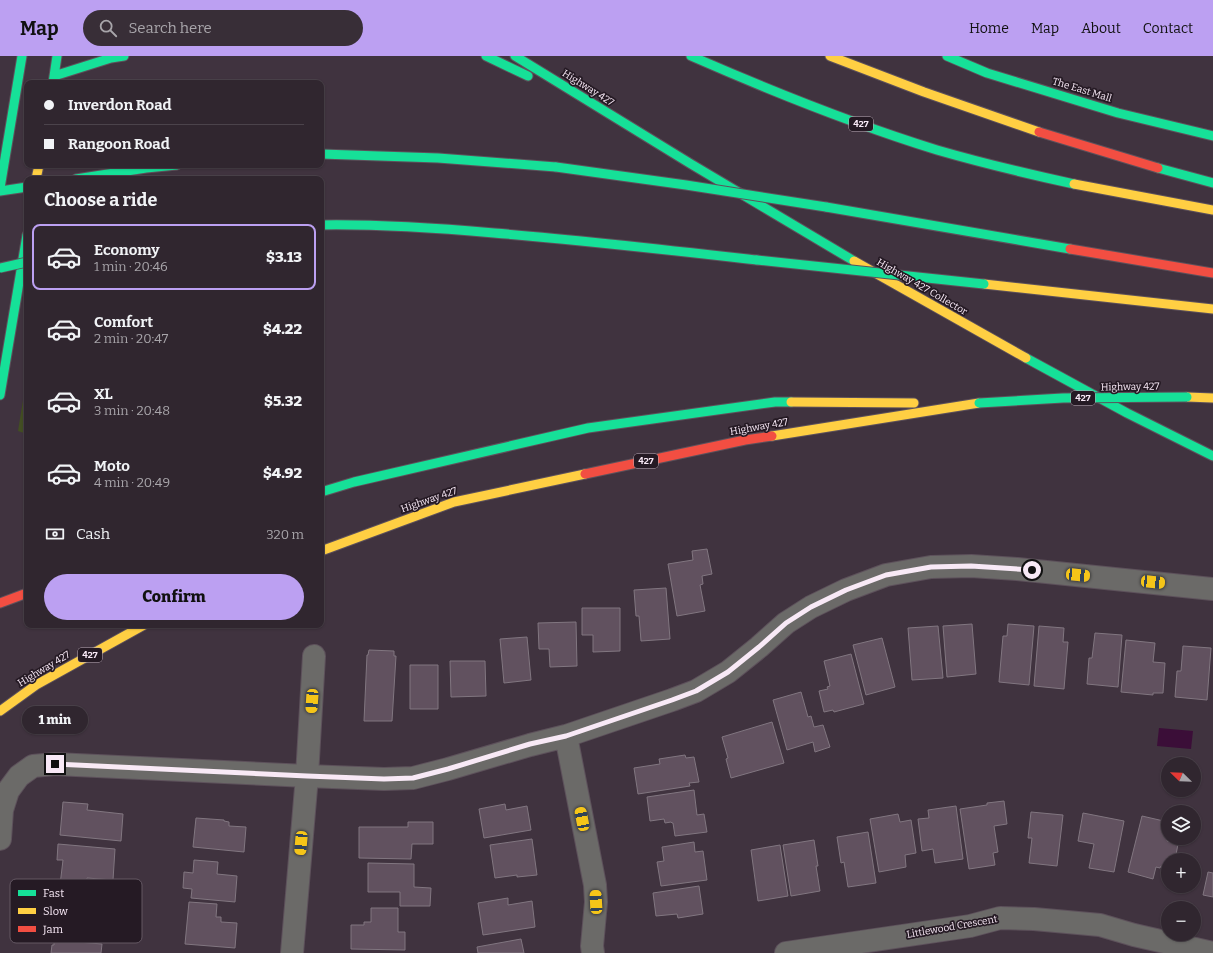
<!DOCTYPE html>
<meta charset="utf-8">
<style>
:root{--surface:#30262f;--page:#382e37;--text:#f1f3f6;--muted:#a8a5aa;--line:#4b434b;--accent:#bca0f2}
body{margin:0;font-family:Bitter,serif;background:var(--page);color:var(--text);height:100vh;display:flex;flex-direction:column;font-size:15px;white-space:nowrap}
*{box-sizing:border-box;margin:0}
p{font-size:13px;color:var(--muted)}
.icon{flex:none;width:22px;height:22px;fill:none;stroke:currentColor;stroke-width:2;stroke-linecap:round;stroke-linejoin:round}
.map{position:relative;flex:1;overflow:hidden}
.panel{position:absolute;left:24px;top:120px;width:300px;height:452px;display:flex;flex-direction:column;background:var(--surface);border-radius:8px;box-shadow:0 1px 3px #0004,0 0 0 1px var(--line)}
.panel>*{flex:none}
.guide{position:absolute;left:24px;top:24px;width:300px;height:88px;border-radius:8px;box-shadow:0 1px 3px #0004,0 0 0 1px var(--line);display:grid;align-content:center;height:88px;padding:0 20px;background:var(--surface)}
.needle{width:26px;rotate:293deg}
.buttons{position:absolute;left:1161px;top:701px;display:grid;gap:8px}
.buttons a{display:grid;place-items:center;width:40px;height:40px;border-radius:50%;background:var(--surface);box-shadow:0 1px 3px #0004,0 0 0 1px var(--line);font-size:20px}
.end{position:absolute;width:18px;height:18px;margin:-9px;border:5px solid #f8e9f6;background:#111;box-shadow:0 0 0 2px #111}
.from{border-radius:50%}
.bubble{position:absolute;height:28px;border-radius:14px;background:var(--surface);box-shadow:0 1px 3px #0004,0 0 0 1px var(--line);font-size:13px;font-weight:800;line-height:28px;text-align:center}
.car{position:absolute;width:12px;height:24px;margin:-12px -6px;border-radius:5px;box-shadow:0 0 3px 1px #0007;background:linear-gradient(#f5c518 24%,#345 0 40%,#f5c518 0 76%,#345 0 86%,#f5c518 0)}
.guide b{display:flex;align-items:center;gap:14px;height:38px;font-size:15px}
.guide b+b{border-top:1px solid var(--line)}
.guide i{width:10px;height:10px;background:var(--text)}
ul{padding:0;list-style:none}
li{display:flex;align-items:center;gap:12px;height:66px;margin:0 8px 6px;padding:0 12px;border:2px solid transparent;border-radius:8px}
li div{flex:1}
li b{display:block;font-size:15px}
li em{font-style:normal;font-weight:800}
li.current{border-color:var(--accent)}
li>.icon{width:36px;height:36px;stroke-width:1.5}
h2{padding:0 20px;font-size:18px;line-height:48px}
.pay{display:flex;align-items:center;gap:10px;height:44px;padding:0 20px;font-size:15px}
.pay p{margin-inline-start:auto}
.primary-button{display:flex;gap:8px;margin-top:auto;padding:8px 20px}
.primary-button a{flex:1;height:46px;border-radius:24px;background:var(--accent);color:#111;font-size:16px;font-weight:800;line-height:46px;text-align:center}
header{display:flex;align-items:center;gap:24px;box-sizing:border-box;height:56px;padding:0 20px;background:var(--accent);color:#111}
header strong{font-size:19px}
nav{display:flex;gap:22px;margin-inline-start:auto;font-size:14px}
.search{width:280px;height:36px;background:var(--page);display:flex;align-items:center;gap:10px;box-sizing:border-box;padding:0 14px;border-radius:22px;color:var(--muted);font-size:15px}
.map>svg:first-child{display:block}
.green{fill:#434e23}
.water{fill:#3b0e38}
.building{fill:#61515f;stroke:#817680}
.lines{fill:none;stroke-linecap:round;stroke-linejoin:round}
.street-casing{stroke:#5d515b;stroke-width:24}
.fast-casing{stroke:#5d515b;stroke-width:11}
.slow-casing{stroke:#5d515b;stroke-width:11}
.jam-casing{stroke:#5d515b;stroke-width:11}
.street{stroke:#6b6a68;stroke-width:22}
.fast{stroke:#16e098;stroke-width:9}
.slow{stroke:#ffcf43;stroke-width:9}
.jam{stroke:#f24e42;stroke-width:9}
.fast-bridge-casing{stroke:#5d515b;stroke-width:11;stroke-linecap:butt}
.fast-bridge{stroke:#16e098;stroke-width:9}
.route{stroke:#f8e9f6;stroke-width:5}
.labels{text-anchor:middle;dominant-baseline:central;stroke-width:3.5;stroke-linejoin:round;paint-order:stroke}
.shield{fill:#251a24;stroke:#b9abb7;stroke-width:1}
.shield-label{font-size:9px;font-weight:bold;fill:#f8e9f6}
.street-label{font-size:10px;fill:#f8e9f6;stroke:#251a24}
.key{fill:#251a24;stroke:#645863;stroke-width:1}
.key-label{font-size:11px;fill:#f8e9f6}
</style>
<header>
<strong>Map</strong>
<div class="search"><svg class="icon" aria-label="search" viewBox="0 0 24 24"><circle cx="10" cy="10" r="6"/><path d="M15 15l6 6"/></svg>Search here</div>
<nav><a>Home</a><a>Map</a><a>About</a><a>Contact</a></nav>
</header>
<div class="map">
<svg width="1213" height="897" viewBox="0 0 1213 897">
<rect width="100%" height="100%" fill="#40333f"/>
<path class="green" d="M27,319V378L18,375Z"/>
<path class="water" d="M1159,672L1193,675L1191,693L1157,690Z"/>
<path class="building" d="M707,493L712,518L702,520L703,528L700,529L705,555L677,560L668,508L693,504L692,495Z
M666,532L670,583L641,585L639,560H636L634,534Z
M582,552H620V595L593,596V579H582Z
M576,566L577,610L550,611L549,593H539L538,567Z
M972,568L976,618L947,621L943,570Z
M1008,568L1034,570L1029,629L999,626L1003,580H1007Z
M938,570L943,622L912,624L908,572Z
M1039,570L1064,572L1063,586H1068L1064,633L1034,630Z
M1095,577L1122,579L1118,631L1087,628L1089,602H1092Z
M527,581L531,624L504,627L500,583Z
M882,582L895,631L866,639L853,589Z
M1126,584L1155,587L1153,606L1165,607L1163,637H1153V639L1121,636Z
M1183,590L1211,592L1207,644L1175,641L1177,615H1181Z
M369,594L394,595V600H396L392,665H364L367,599H368Z
M851,598L864,648L834,656L833,654L824,656L819,635L828,633L827,631L830,630L824,605Z
M450,605H485L486,640L451,641Z
M410,609H438V653H410Z
M801,636L808,661L811,660L814,671L823,669L830,691L815,696L813,686L787,694L773,644Z
M772,666L784,707L731,722L726,703L728,702L722,681Z
M685,699L686,702L694,701L699,726L689,727L690,730L638,738L634,712L660,708L659,703Z
M694,734L697,759L704,758L707,776L675,780L673,767H672L671,766L665,767L664,763L650,765L647,741Z
M1004,745L1007,768L994,770L998,796L993,797L995,809L969,813L960,753L987,749V747Z
M63,746L88,748L87,754L123,758L121,785L60,779Z
M505,748L506,754L527,750L531,774L484,782L479,753Z
M956,750L963,803L935,807L933,793L922,795L918,763L929,762L928,754Z
M1031,756L1063,759L1057,810L1029,807L1032,782H1028Z
M1083,757L1124,765L1114,816L1089,812L1094,788L1078,785Z
M898,758L900,766L911,764L916,797L905,799L906,811L879,816L870,763Z
M1142,760L1168,766V780L1167,785L1178,788L1175,804H1168V812L1161,810L1160,812L1156,811L1153,823L1128,816Z
M196,762L224,764V765L229,766V770L246,771L244,796L193,791Z
M408,766H433V788H412L411,803L359,802V771H408Z
M868,776L876,827L848,831L844,806L841,807L837,781Z
M532,783L537,819L517,821V819L495,822L490,789Z
M814,784L818,810H816L820,835L791,840L783,789Z
M694,786L695,796L703,795L707,824L661,830L657,806L664,805L662,791Z
M58,788L115,793L113,824L87,822L86,831L60,829L63,804H57Z
M780,789L788,840L758,845L751,794Z
M194,804L218,806L217,818L237,820L235,846L191,842L192,833L183,832L184,816L193,817Z
M368,807L414,808V831L431,832L430,850H400V836H368Z
M1208,816L1213,817V841L1203,839Z
M699,830L703,858L678,862L677,858L656,860L653,837Z
M508,842V849L532,845L535,871L483,879L478,847Z
M189,846L217,848L216,861H221V866L237,867L235,892L185,888Z
M371,852H398V876H405V894L351,893V869H364V866H371Z
M521,883L524,897H478L477,891Z
M54,884L102,888L101,897H51L52,889H54Z"/>
<g class="lines">
<g class="street-casing">
<path id="street" d="M566,680L595,829L596,846L592,890L593,897
M0,783L2,754L8,735L19,720L33,710L55,708L307,720L384,723L413,722L448,713L530,689L566,680L672,644L696,635L728,616L759,591L786,567L811,551L846,534L886,519L931,511L971,510L1017,513L1213,533
M292,897L307,720L314,600
M786,897L970,870L1000,862L1034,863L1100,869L1134,879L1213,897"/>
</g>
<g class="fast-casing">
<path id="fast" d="M486,0L528,20
M515,0L691,108L854,205
M691,0C771,35 853,68 937,94C982,107 1028,118 1074,128
M947,0L987,17L1118,57L1213,80
M54,20L111,2L124,0
M53,27L57,0
M321,98L438,102L556,111
M1158,112L1213,127
M76,123L146,112L177,109
M0,132L22,0
M0,135L27,131
M826,151L1070,193
M321,169C379,168 436,172 494,177C582,184 669,194 757,204
M1026,302L1127,357L1213,400
M0,339L27,179
M321,436L354,426L588,372L775,346H791"/>
</g>
<g class="slow-casing">
<path id="slow" d="M830,0L924,36L1039,76
M36,123L39,109
M1074,128L1213,154
M854,205L1026,302
M984,228L1213,253
M1187,341L1213,342
M791,346L914,347
M772,380L979,347
M321,495L454,446L585,418
M0,655L36,629L144,569"/>
</g>
<g class="jam-casing">
<path id="jam" d="M1039,76L1158,112
M1070,193L1213,217
M585,418L745,384L772,380
M0,547L27,537"/>
</g>
<use href="#street" class="street"/>
<use href="#fast" class="fast"/>
<use href="#slow" class="slow"/>
<use href="#jam" class="jam"/>
<g class="fast-bridge-casing">
<path id="fast-bridge" d="M556,111L686,129L826,151
M757,204L984,228
M0,212L27,206
M979,347L1063,342L1187,341"/>
</g>
<use href="#fast-bridge" class="fast-bridge"/>
</g>
<g class="lines">
<path class="route" d="M55,708L307,720L384,723L413,722L448,713L530,688L566,680L672,644L696,635L728,616L759,591L786,567L811,551L846,534L886,519L931,511L971,510L1032,514"/>
</g>
<g class="labels">
<g class="shield">
<rect x="849" y="61" width="24" height="14" rx="3"/>
<rect x="1071" y="335" width="24" height="14" rx="3"/>
<rect x="634" y="398" width="24" height="14" rx="3"/>
<rect x="78" y="592" width="24" height="14" rx="3"/>
</g>
<g class="shield-label">
<text x="861" y="68">427</text>
<text x="1083" y="342">427</text>
<text x="646" y="405">427</text>
<text x="90" y="599">427</text>
</g>
<g class="street-label">
<text transform="translate(588 32) rotate(32)">Highway 427</text>
<text transform="translate(1082 34) rotate(17)">The East Mall</text>
<text transform="translate(922 231) rotate(30)">Highway 427 Collector</text>
<text transform="translate(1130 331) rotate(-1)">Highway 427</text>
<text transform="translate(759 371) rotate(-10)">Highway 427</text>
<text transform="translate(429 444) rotate(-19)">Highway 427</text>
<text transform="translate(44 613) rotate(-31)">Highway 427</text>
<text transform="translate(952 871) rotate(-10)">Littlewood Crescent</text>
</g>
</g>
<rect x="10" y="823" width="132" height="64" rx="6" class="key"/>
<rect x="18" y="834" width="18" height="6" fill="#16e098"/>
<rect x="18" y="852" width="18" height="6" fill="#ffcf43"/>
<rect x="18" y="870" width="18" height="6" fill="#f24e42"/>
<g class="key-label">
<text x="43" y="841">Fast</text>
<text x="43" y="859">Slow</text>
<text x="43" y="877">Jam</text>
</g>
</svg>
<div class="buttons">
<a><svg class="needle" viewBox="-14 -14 28 28"><path d="M0-13l5 13h-10z" fill="#e53935"/><path d="M0 13l5-13h-10z" fill="#a8a5aa"/></svg></a>
<a><svg class="icon" aria-label="layers" viewBox="0 0 24 24"><path d="M12 4l9 5-9 5-9-5zM3 14l9 5 9-5"/></svg></a>
<a>+</a>
<a>−</a>
</div>
<i class="end from" style="left:1032px;top:514px"></i>
<i class="end" style="left:55px;top:708px"></i>
<div class="bubble" style="left:22px;top:650px;width:66px">1 min</div>
<i class="car" style="left:1078px;top:519px;rotate:96deg"></i>
<i class="car" style="left:1153px;top:526px;rotate:96deg"></i>
<i class="car" style="left:312px;top:645px;rotate:184deg"></i>
<i class="car" style="left:582px;top:763px;rotate:349deg"></i>
<i class="car" style="left:301px;top:787px;rotate:185deg"></i>
<i class="car" style="left:596px;top:846px;rotate:357deg"></i>
<div class="guide">
<b><i class="from"></i>Inverdon Road</b>
<b><i></i>Rangoon Road</b>
</div>
<section class="panel">
<h2>Choose a ride</h2>
<ul>
<li class="current"><svg class="icon" aria-label="car" viewBox="0 0 24 24"><path d="M5 17H2v-5l4-1 3-4h7l3 4 3 1v5h-3M9 17h6M6 11h13"/><circle cx="7" cy="17" r="2"/><circle cx="17" cy="17" r="2"/></svg><div><b>Economy</b><p>1 min · 20:46</p></div><em>$3.13</em></li>
<li><svg class="icon" aria-label="car" viewBox="0 0 24 24"><path d="M5 17H2v-5l4-1 3-4h7l3 4 3 1v5h-3M9 17h6M6 11h13"/><circle cx="7" cy="17" r="2"/><circle cx="17" cy="17" r="2"/></svg><div><b>Comfort</b><p>2 min · 20:47</p></div><em>$4.22</em></li>
<li><svg class="icon" aria-label="car" viewBox="0 0 24 24"><path d="M5 17H2v-5l4-1 3-4h7l3 4 3 1v5h-3M9 17h6M6 11h13"/><circle cx="7" cy="17" r="2"/><circle cx="17" cy="17" r="2"/></svg><div><b>XL</b><p>3 min · 20:48</p></div><em>$5.32</em></li>
<li><svg class="icon" aria-label="car" viewBox="0 0 24 24"><path d="M5 17H2v-5l4-1 3-4h7l3 4 3 1v5h-3M9 17h6M6 11h13"/><circle cx="7" cy="17" r="2"/><circle cx="17" cy="17" r="2"/></svg><div><b>Moto</b><p>4 min · 20:49</p></div><em>$4.92</em></li>
</ul>
<div class="pay"><svg class="icon" aria-label="cash" viewBox="0 0 24 24"><path d="M3 7h18v10H3z"/><circle cx="12" cy="12" r="2"/></svg>Cash<p>320 m</p></div>
<div class="primary-button"><a>Confirm</a></div>
</section>
</div>
